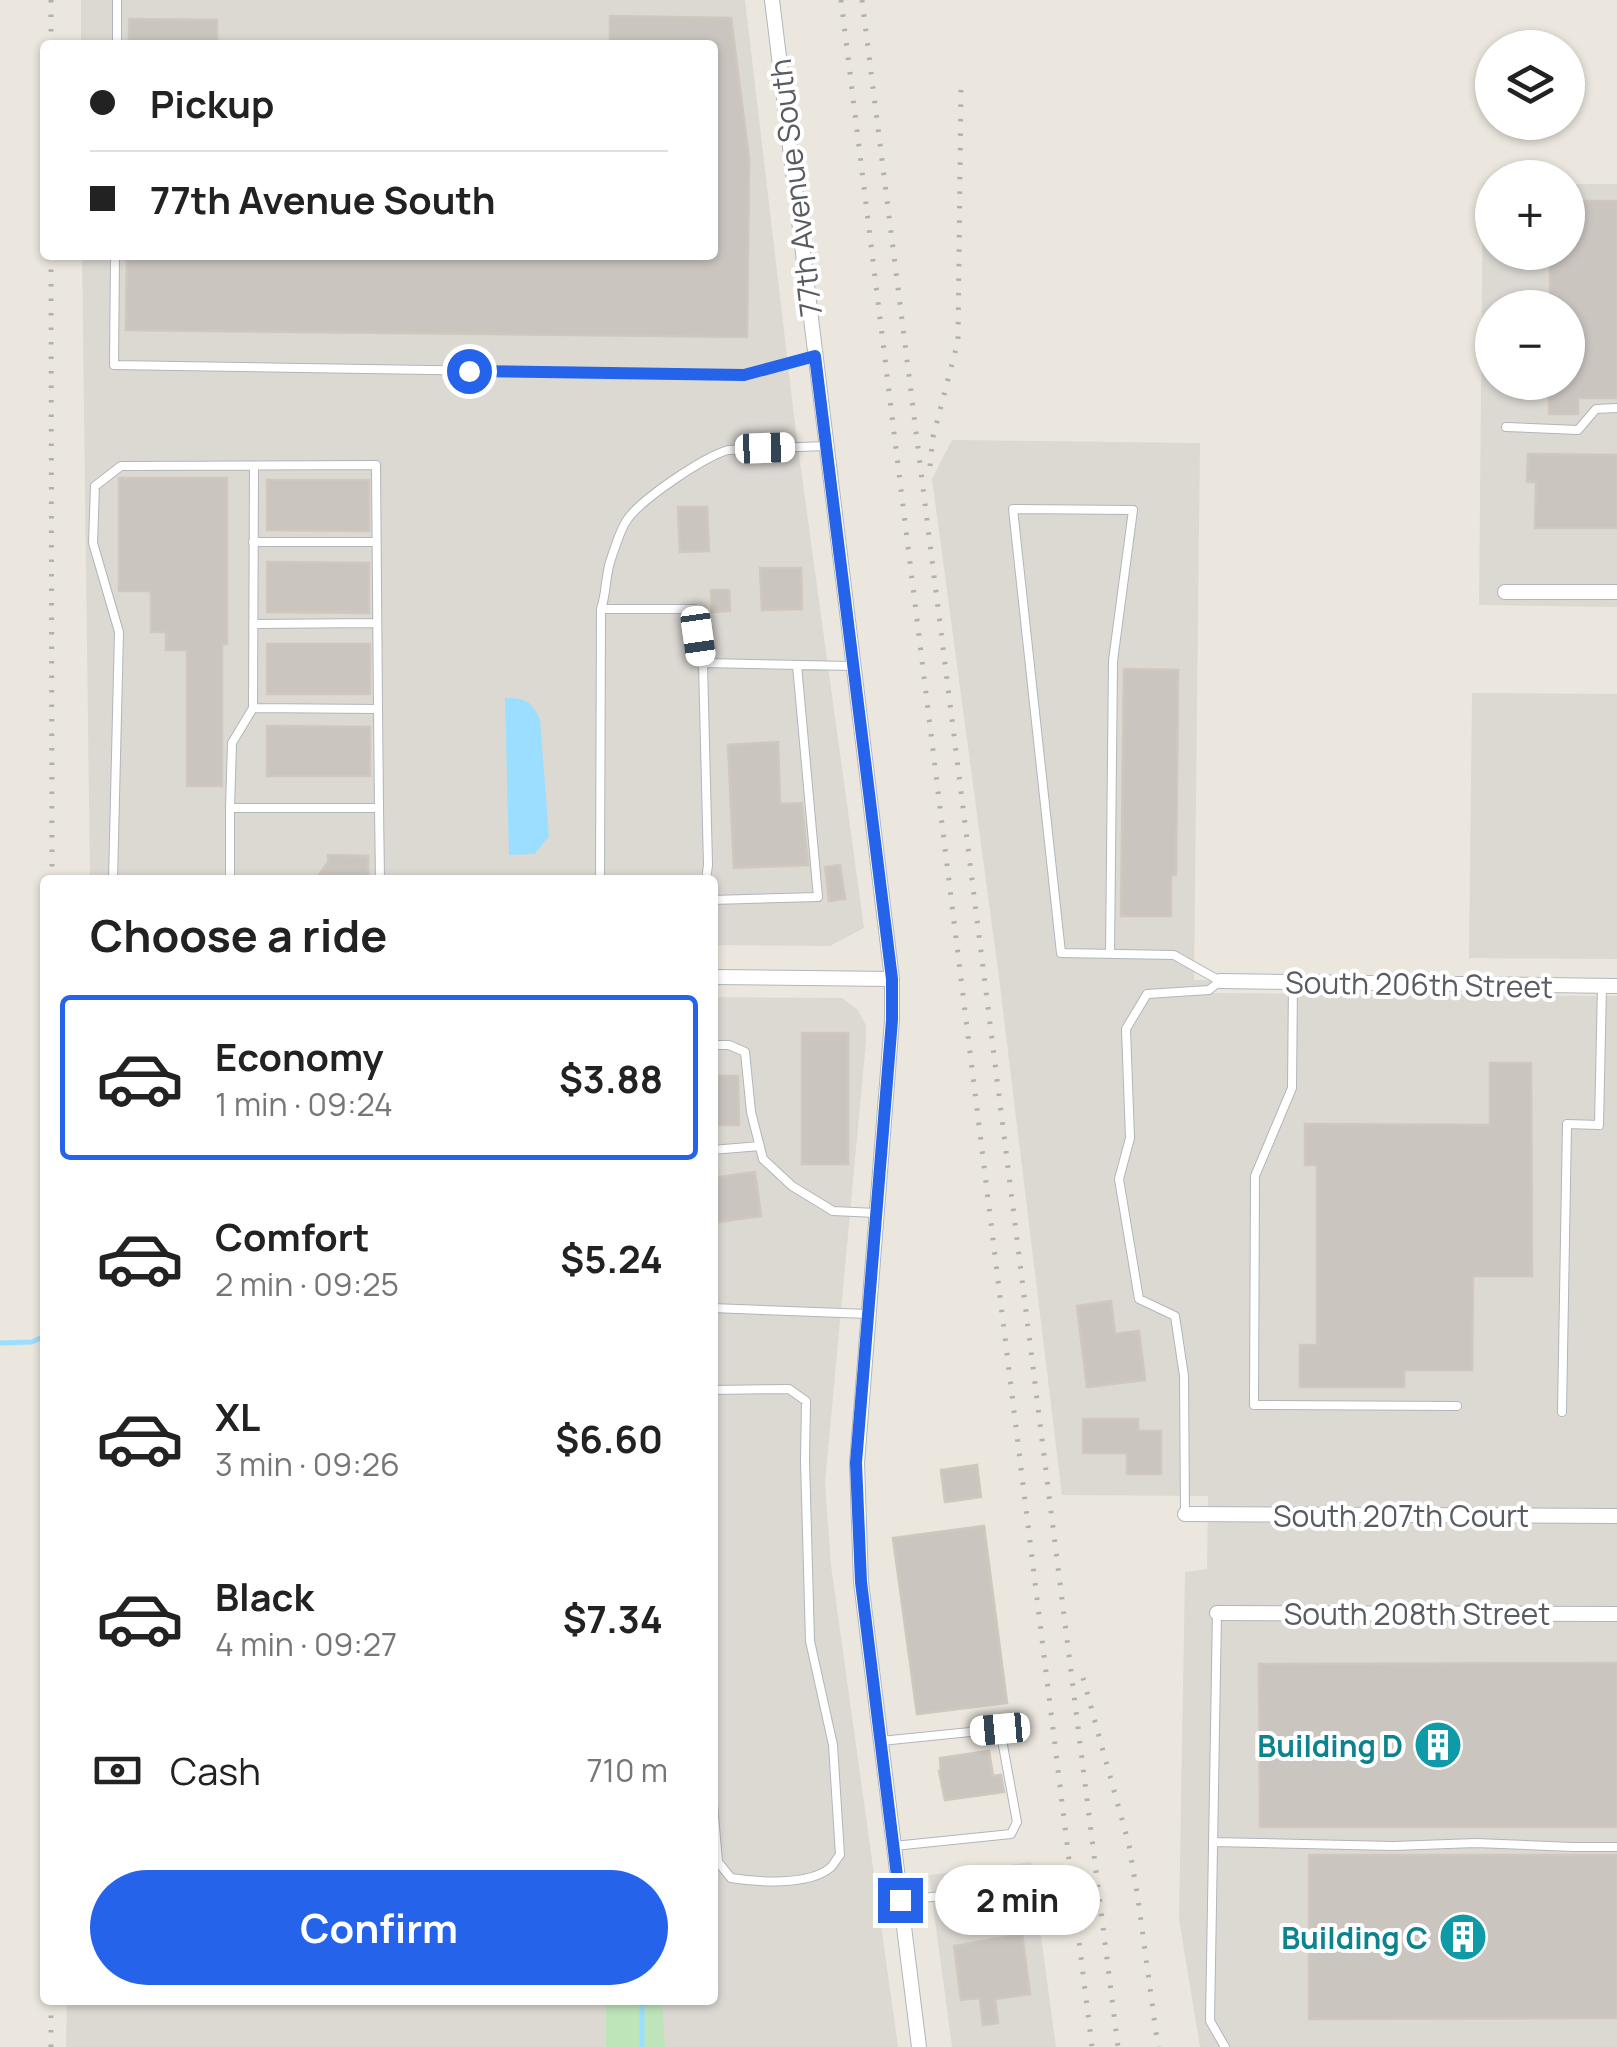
<!DOCTYPE html>
<meta charset="utf-8">
<style>
:root{--surface:#fff;--page:#f6f6f6;--text:#222;--muted:#767676;--line:#e0e0e0;--accent:#2563eb}
body{margin:0;font-family:Manrope,sans-serif;background:var(--page);color:var(--text);height:100vh;display:flex;flex-direction:column;font-size:38px;white-space:nowrap}
*{box-sizing:border-box;margin:0}
p{font-size:32px;color:var(--muted)}
.icon{flex:none;width:55px;height:55px;fill:none;stroke:currentColor;stroke-width:2;stroke-linecap:round;stroke-linejoin:round}
.map{position:relative;flex:1;overflow:hidden}
.details{position:absolute;left:40px;top:875px;width:678px;height:1130px;display:flex;flex-direction:column;background:var(--surface);border-radius:10px;box-shadow:0 2px 8px #0004}
.details>*{flex:none}
.hud{position:absolute;left:40px;top:40px;width:678px;height:220px;border-radius:10px;box-shadow:0 2px 8px #0004;display:grid;align-content:center;height:220px;padding:0 50px;background:var(--surface)}
.controls{position:absolute;left:1475px;top:30px;display:grid;gap:20px}
.controls a{display:grid;place-items:center;width:110px;height:110px;border-radius:50%;background:var(--surface);box-shadow:0 2px 8px #0004;font-size:50px}
.end{position:absolute;width:45px;height:45px;margin:-22px;border:12px solid #2563eb;background:#fff;box-shadow:0 0 0 5px #fff}
.from{border-radius:50%}
.bubble{position:absolute;height:70px;border-radius:35px;background:var(--surface);box-shadow:0 2px 8px #0004;font-size:32px;font-weight:700;line-height:70px;text-align:center}
.car{position:absolute;width:30px;height:60px;margin:-30px -15px;border-radius:12px;box-shadow:0 0 8px 2px #0007;background:linear-gradient(#fff 24%,#345 0 40%,#fff 0 76%,#345 0 86%,#fff 0)}
.hud b{display:flex;align-items:center;gap:35px;height:95px;font-size:38px}
.hud b+b{border-top:2px solid var(--line)}
.hud i{width:25px;height:25px;background:var(--text)}
ul{padding:0;list-style:none}
li{display:flex;align-items:center;gap:30px;height:165px;margin:0 20px 15px;padding:0 30px;border:5px solid transparent;border-radius:10px}
li div{flex:1}
li b{display:block;font-size:38px}
li em{font-style:normal;font-weight:700}
li.active{border-color:var(--accent)}
li>.icon{width:90px;height:90px;stroke-width:1.5}
h2{padding:0 50px;font-size:45px;line-height:120px}
.pay{display:flex;align-items:center;gap:25px;height:110px;padding:0 50px;font-size:38px}
.pay p{margin-inline-start:auto}
.action{display:flex;gap:20px;margin-top:auto;padding:20px 50px}
.action a{flex:1;height:115px;border-radius:60px;background:var(--accent);color:#fff;font-size:40px;font-weight:700;line-height:115px;text-align:center}
.map>svg:first-child{display:block}
.industrial{fill:#dcd9d3;fill-rule:evenodd}
.green{fill:#bee4ba}
.water{fill:#9bdeff}
.lines{fill:none;stroke-linecap:round;stroke-linejoin:round}
.stream{stroke:#9bdeff;stroke-width:5}
.building{fill:#cbc5c0;stroke:#d0c8bd;stroke-width:2.5}
.service-casing{stroke:#b2b6ba;stroke-width:10}
.minor-casing{stroke:#b2b6ba;stroke-width:16}
.service{stroke:#fff;stroke-width:8}
.minor{stroke:#fff;stroke-width:14}
.rail{stroke:#b0b1b1;stroke-width:5;stroke-dasharray:2.5 12;stroke-linecap:butt}
.route{stroke:#2563eb;stroke-width:12}
.labels{text-anchor:middle;dominant-baseline:central;stroke-width:8;stroke-linejoin:round;paint-order:stroke}
.street-label{font-size:30px;fill:#585c60;stroke:#fff}
.culture-label{font-size:30px;font-weight:bold;fill:#0d838f;stroke:#fff;text-anchor:end}
</style>
<div class="map">
<svg width="1617" height="2047" viewBox="0 0 1617 2047">
<rect width="100%" height="100%" fill="#ebe7de"/>
<path class="industrial" d="M81,0H745L796,433L864,928L830,946L713,945L712,880H90L82,255H712V45H81Z
M1483,183H1492V252H1568V184H1617V607L1479,605ZM1492,308H1568V382H1492Z
M952,440L1200,443L1194,980H1213V993L1617,996V2047H1200L1179,1919L1185,1572L1207,1569L1208,1496L1062,1495L999,978L932,479Z
M1472,693L1617,694V959L1469,958Z
M713,997L842,998L858,1010L866,1025V1041L825,1483L831,1565L898,2047H66L67,2000H712Z
M1031,1862L1056,2047H952L929,1875Z"/>
<path class="green" d="M606,2000H662L665,2047H606Z"/>
<path class="water" d="M505,698C525,698 532,701 540,720L549,836L535,854L509,855Z"/>
<g class="lines">
<path class="stream" d="M0,1343L32,1342L45,1336
M642,2000V2047"/>
</g>
<path class="building" d="M610,16L731,18L749,158L747,337L126,330L127,255H712V45H610Z
M129,19L217,20V45H129Z
M1568,201H1617V398H1578V414H1549V382H1568V308H1550V252H1568Z
M1528,454L1617,455V528H1535L1536,482H1527Z
M119,478H227V644H222V786H187V650H166V632H151V591H119Z
M267,480H369V531L267,530Z
M678,507H707L709,551L680,552Z
M267,562L369,563V613L267,612Z
M760,568H801L802,609L762,610Z
M711,590H729L730,611L712,612Z
M267,644H370V694H267Z
M1124,669L1178,670L1176,875H1171V916H1121Z
M267,726L370,727V776H267Z
M778,742L780,804L802,803L808,865L734,868L728,745Z
M328,855L368,856V880H315L328,862Z
M840,865L845,899L829,901L825,867Z
M802,1033H848V1164H802Z
M1490,1063H1531L1532,1276H1473L1472,1370H1404V1387H1300V1345H1317V1165H1305V1124L1490,1125Z
M712,1076H738L739,1125H712Z
M755,1172L761,1216L712,1223V1178Z
M1111,1301L1115,1334L1139,1331L1145,1380L1087,1387L1077,1306Z
M1083,1419H1138V1431H1161V1474H1127V1453H1083Z
M977,1465L981,1497L945,1502L941,1470Z
M984,1526L1007,1703L917,1714L893,1538Z
M1617,1663V1827H1260L1259,1664Z
M989,1751L993,1776L1001,1775L1004,1792L945,1800L939,1771L941,1770L940,1758Z
M1309,1855H1617V2018L1309,2019Z
M1022,1934L1030,1994L995,1999L998,2023L983,2025L980,1998L961,2000L954,1946Z"/>
<g class="lines">
<g class="service-casing">
<path id="service" d="M117,45V0
M115,255L114,365L745,375L815,355
M1506,427L1578,430L1596,409L1617,408
M253,542H376
M601,609C607,592 605,573 612,556C616,545 620,530 627,520C641,499 704,457 728,450L826,446
M253,624L377,623
M253,708L254,466
M230,808L232,743L253,708L378,709L379,808
M113,880L119,632L93,543L95,486L121,466L376,465L378,709
M230,880V808H379L380,880
M600,880L601,609H694L703,663
M706,880L708,865L703,663L853,666
M712,900L818,897L797,665
M1110,954L1113,661L1133,510L1013,509L1061,953L1174,955L1220,981L1209,990L1147,994L1126,1029L1130,1138L1119,1179L1139,1299L1175,1316L1184,1376L1185,1514
M1293,982L1292,1088L1255,1176L1254,1405L1457,1406
M712,1045H729L745,1052L751,1112L763,1159L792,1186L833,1211L876,1213
M712,1150L760,1146
M712,1308L868,1314
M712,1390L789,1389L806,1401L805,1460L810,1641L833,1745L840,1855C836,1859 834,1865 830,1868C808,1886 756,1882 731,1878L718,1862L712,1792
M1562,1412L1567,1124L1599,1125L1602,986
M1217,1613L1210,2021L1225,2047
M881,1741L1000,1729L1017,1822L1011,1834L894,1846
M1213,1842L1393,1846L1476,1843L1573,1847H1617
M901,1900L1005,1890"/>
</g>
<g class="minor-casing">
<path id="minor" d="M772,0L892,979V1020L857,1463L861,1582L919,2047
M1505,592H1617
M712,977L892,979
M1220,981L1617,986
M1185,1514L1617,1516
M1217,1613L1617,1614"/>
</g>
<use href="#service" class="service"/>
<use href="#minor" class="minor"/>
<path class="rail" d="M51,0V45
M841,0L1092,2047
M862,0L1118,2047
M51,255L52,880
M930,466L933,437L958,341L961,86
M1083,1678L1129,1845L1138,1899L1158,2047
M51,2047V2000"/>
</g>
<g class="lines">
<path class="route" d="M469,371L744,375L815,356L892,979V1020L856,1463L861,1582L900,1900"/>
</g>
<defs>
<g id="building-disc" transform="scale(2.5)"><circle r="9.5" fill="#0f9aa8" stroke="#fff"/><path d="M-4-6H4V6H1V3H-1V6H-4ZM-2.5-4.3h1.7v1.8h-1.7ZM.8-4.3h1.7v1.8H.8ZM-2.5-1h1.7V.8h-1.7ZM.8-1h1.7V.8H.8Z" fill="#fff"/></g>
</defs>
<g fill-rule="evenodd">
<use href="#building-disc" x="1438" y="1745"/>
<use href="#building-disc" x="1463" y="1937"/>
</g>
<g class="labels">
<g class="street-label">
<text transform="translate(795 188) rotate(-97)">77th Avenue South</text>
<text transform="translate(1419 984) rotate(1)">South 206th Street</text>
<text x="1401" y="1515">South 207th Court</text>
<text x="1417" y="1613">South 208th Street</text>
</g>
<g class="culture-label">
<text x="1403" y="1745">Building D</text>
<text x="1428" y="1937">Building C</text>
</g>
</g>
</svg>
<div class="controls">
<a><svg class="icon" aria-label="layers" viewBox="0 0 24 24"><path d="M12 4l9 5-9 5-9-5zM3 14l9 5 9-5"/></svg></a>
<a>+</a>
<a>−</a>
</div>
<i class="end from" style="left:469px;top:371px"></i>
<i class="end" style="left:900px;top:1900px"></i>
<div class="bubble" style="left:935px;top:1865px;width:165px">2 min</div>
<i class="car" style="left:765px;top:448px;rotate:88deg"></i>
<i class="car" style="left:698px;top:636px;rotate:172deg"></i>
<i class="car" style="left:1000px;top:1729px;rotate:265deg"></i>
<div class="hud">
<b><i class="from"></i>Pickup</b>
<b><i></i>77th Avenue South</b>
</div>
<section class="details">
<h2>Choose a ride</h2>
<ul>
<li class="active"><svg class="icon" aria-label="car" viewBox="0 0 24 24"><path d="M5 17H2v-5l4-1 3-4h7l3 4 3 1v5h-3M9 17h6M6 11h13"/><circle cx="7" cy="17" r="2"/><circle cx="17" cy="17" r="2"/></svg><div><b>Economy</b><p>1 min · 09:24</p></div><em>$3.88</em></li>
<li><svg class="icon" aria-label="car" viewBox="0 0 24 24"><path d="M5 17H2v-5l4-1 3-4h7l3 4 3 1v5h-3M9 17h6M6 11h13"/><circle cx="7" cy="17" r="2"/><circle cx="17" cy="17" r="2"/></svg><div><b>Comfort</b><p>2 min · 09:25</p></div><em>$5.24</em></li>
<li><svg class="icon" aria-label="car" viewBox="0 0 24 24"><path d="M5 17H2v-5l4-1 3-4h7l3 4 3 1v5h-3M9 17h6M6 11h13"/><circle cx="7" cy="17" r="2"/><circle cx="17" cy="17" r="2"/></svg><div><b>XL</b><p>3 min · 09:26</p></div><em>$6.60</em></li>
<li><svg class="icon" aria-label="car" viewBox="0 0 24 24"><path d="M5 17H2v-5l4-1 3-4h7l3 4 3 1v5h-3M9 17h6M6 11h13"/><circle cx="7" cy="17" r="2"/><circle cx="17" cy="17" r="2"/></svg><div><b>Black</b><p>4 min · 09:27</p></div><em>$7.34</em></li>
</ul>
<div class="pay"><svg class="icon" aria-label="cash" viewBox="0 0 24 24"><path d="M3 7h18v10H3z"/><circle cx="12" cy="12" r="2"/></svg>Cash<p>710 m</p></div>
<div class="action"><a>Confirm</a></div>
</section>
</div>
